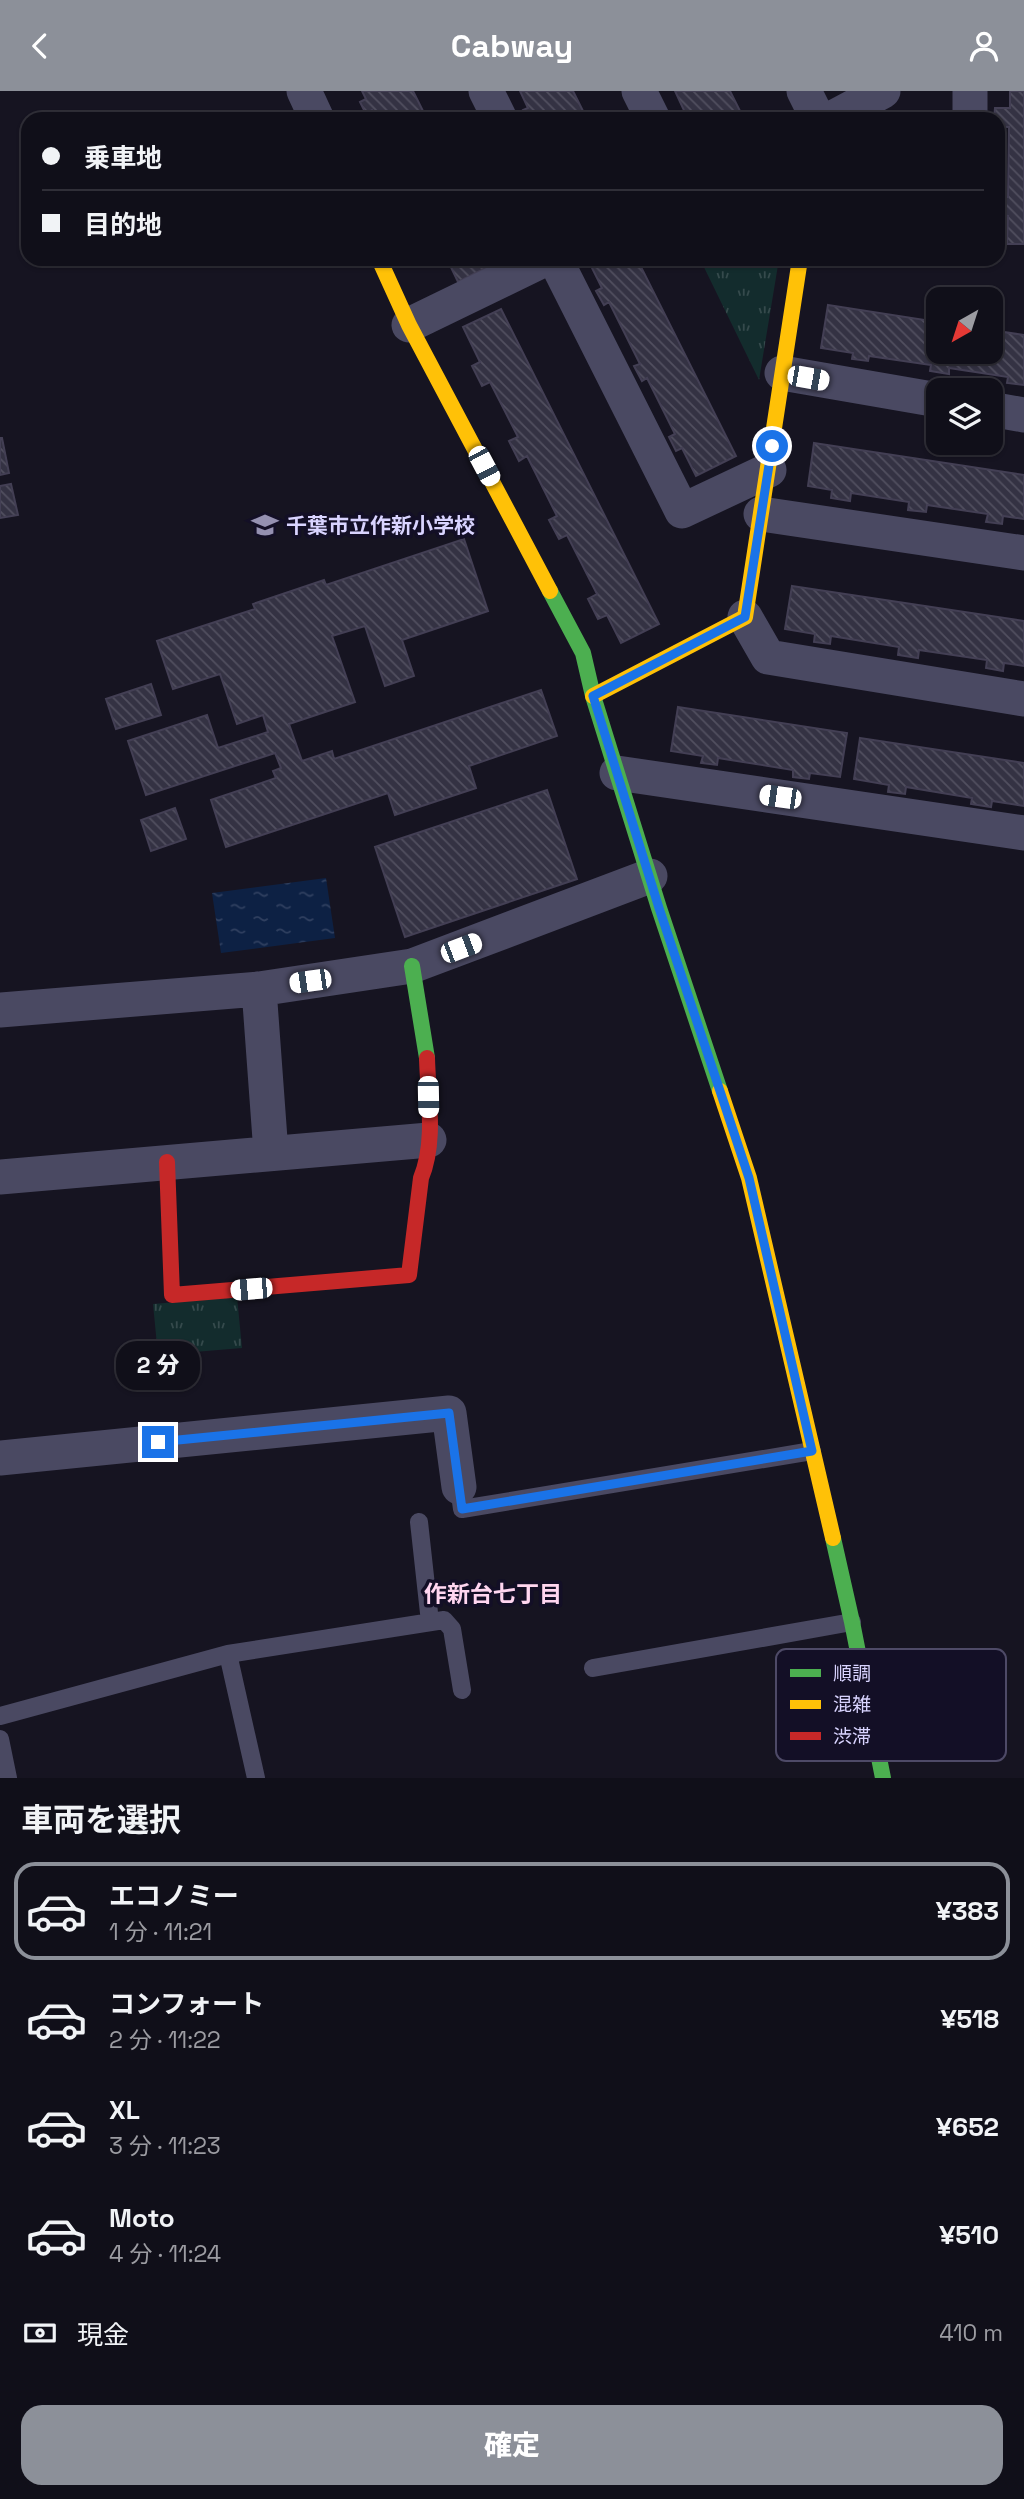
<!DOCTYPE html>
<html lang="ja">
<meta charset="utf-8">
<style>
:root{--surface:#100f19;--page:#1e1d26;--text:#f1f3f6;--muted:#9c9ca2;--line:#302f38;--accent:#8c9099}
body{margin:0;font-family:"Space Grotesk","Noto Sans JP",sans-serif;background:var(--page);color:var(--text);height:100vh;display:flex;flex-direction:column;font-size:26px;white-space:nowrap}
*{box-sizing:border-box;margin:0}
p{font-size:23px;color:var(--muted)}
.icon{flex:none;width:38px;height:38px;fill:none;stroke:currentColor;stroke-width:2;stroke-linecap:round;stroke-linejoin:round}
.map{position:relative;height:1687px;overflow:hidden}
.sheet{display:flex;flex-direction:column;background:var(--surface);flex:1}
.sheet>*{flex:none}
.hud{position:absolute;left:21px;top:21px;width:984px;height:154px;border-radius:21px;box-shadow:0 2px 5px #0004,0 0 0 2px var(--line);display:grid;align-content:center;height:154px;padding:0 21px;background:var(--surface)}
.needle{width:46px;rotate:219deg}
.tools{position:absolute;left:926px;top:196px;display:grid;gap:14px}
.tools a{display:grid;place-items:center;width:77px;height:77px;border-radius:14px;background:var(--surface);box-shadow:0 2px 5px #0004,0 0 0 2px var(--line);font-size:35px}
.end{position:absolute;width:32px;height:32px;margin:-16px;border:9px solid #1a73e8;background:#fff;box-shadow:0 0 0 4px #fff}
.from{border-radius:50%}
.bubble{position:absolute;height:49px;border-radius:21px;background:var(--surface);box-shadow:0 2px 5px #0004,0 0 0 2px var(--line);font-size:23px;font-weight:800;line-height:49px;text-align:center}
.car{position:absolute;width:21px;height:42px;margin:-21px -10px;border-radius:9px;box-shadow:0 0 5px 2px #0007;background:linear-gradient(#fff 24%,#345 0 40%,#fff 0 76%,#345 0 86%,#fff 0)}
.hud b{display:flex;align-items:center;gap:24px;height:66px;font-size:26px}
.hud b+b{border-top:2px solid var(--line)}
.hud i{width:18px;height:18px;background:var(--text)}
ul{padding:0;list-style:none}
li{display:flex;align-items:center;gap:21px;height:98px;margin:0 14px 10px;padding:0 7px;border:4px solid transparent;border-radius:21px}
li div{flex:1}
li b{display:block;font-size:26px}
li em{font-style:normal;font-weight:800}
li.current{border-color:var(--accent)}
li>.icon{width:63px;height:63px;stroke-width:1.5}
h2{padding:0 21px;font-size:32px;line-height:84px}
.pay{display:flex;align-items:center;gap:18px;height:77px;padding:0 21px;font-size:26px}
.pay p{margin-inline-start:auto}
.primary-button{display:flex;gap:14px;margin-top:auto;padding:14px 21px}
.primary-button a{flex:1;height:80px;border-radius:21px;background:var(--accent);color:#fff;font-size:28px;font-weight:800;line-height:80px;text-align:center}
header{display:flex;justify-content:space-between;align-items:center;height:91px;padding:0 21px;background:var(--accent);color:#fff;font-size:32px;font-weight:800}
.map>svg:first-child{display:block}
.park{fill:url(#park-tufts)}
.water{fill:url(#water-ripples)}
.building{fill:url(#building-back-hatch);stroke:#433f54;stroke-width:2}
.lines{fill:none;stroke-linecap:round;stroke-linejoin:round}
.lane{stroke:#4a4962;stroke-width:18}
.street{stroke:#4a4962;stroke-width:35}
.fast{stroke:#4caf50;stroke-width:16}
.slow{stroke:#ffc107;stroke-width:16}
.jam{stroke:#c62828;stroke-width:16}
.route{stroke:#1a73e8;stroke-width:9}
.labels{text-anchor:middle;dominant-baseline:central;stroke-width:7;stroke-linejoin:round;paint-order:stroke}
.poi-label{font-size:21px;font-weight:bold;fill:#d9d4ff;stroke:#130f26;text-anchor:start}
.neighbourhood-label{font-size:23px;font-weight:bold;fill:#ffd6f0;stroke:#130f26}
.key{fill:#130f26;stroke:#4e4a67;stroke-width:2}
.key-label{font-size:19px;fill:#d9d4ff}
</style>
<header><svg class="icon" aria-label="back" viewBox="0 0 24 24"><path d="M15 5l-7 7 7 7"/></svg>Cabway<svg class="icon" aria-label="person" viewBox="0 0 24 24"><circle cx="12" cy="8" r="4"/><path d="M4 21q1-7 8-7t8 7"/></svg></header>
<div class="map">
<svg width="1024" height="1687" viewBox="0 0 1024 1687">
<defs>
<pattern id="park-tufts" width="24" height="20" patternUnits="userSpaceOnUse" patternTransform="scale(1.75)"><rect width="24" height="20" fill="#132c2d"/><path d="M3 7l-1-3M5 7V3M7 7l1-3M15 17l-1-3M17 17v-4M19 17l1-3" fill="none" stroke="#354a4c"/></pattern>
<pattern id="water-ripples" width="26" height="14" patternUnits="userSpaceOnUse" patternTransform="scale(1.75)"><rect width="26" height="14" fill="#0d2144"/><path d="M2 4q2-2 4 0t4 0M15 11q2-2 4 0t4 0" fill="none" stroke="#304060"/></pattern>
<pattern id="building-back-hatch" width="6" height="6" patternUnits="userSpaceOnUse" patternTransform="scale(1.75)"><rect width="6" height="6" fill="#343243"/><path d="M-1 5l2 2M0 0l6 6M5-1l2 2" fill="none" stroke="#514f5f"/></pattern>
</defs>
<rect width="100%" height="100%" fill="#161421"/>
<path class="park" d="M700,168H779L759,289Z
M237,1206L242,1257L158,1264L153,1213Z"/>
<path class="water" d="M326,787L335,847L221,862L212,802Z"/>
<path class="building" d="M362,0H413L427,28H377L372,19L366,23L360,11L366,8Z
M520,0H573L587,28H527L523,19L528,17Z
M675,0H730L744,28H688Z
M1010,0H1024V153H1007L1008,125L998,124V106H1008L1009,36H998V28H994L995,17H1010Z
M447,168H497L498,171L458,191Z
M604,168H637L736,365L696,385L682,357L676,360L669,346L675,343L647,287L642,290L634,275L640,273L609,211L604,214L596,200L602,197L591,175Z
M828,214L938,231V261H990V239L1024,244V294L1007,292L1008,286L949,277V283L930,280L931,274L869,265L868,270L852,268L853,262L821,257Z
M501,218L659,533L621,552L607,524L598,528L588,508L597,503L567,444L559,448L549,429L557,425L527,365L519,370L509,350L518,346L490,291L482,295L472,275L480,271L463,236Z
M0,347H2L9,382L0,384Z
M814,352L1024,384V428L1003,425L1002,433L986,431L988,423L927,414L926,421L908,419L909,411L851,402L850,410L831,407L832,399L808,395Z
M11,393L18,424L0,427V395Z
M464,448L488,520L402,549L414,585L385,595L365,535L332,545L355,611L289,633L302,670L332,660L334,668L541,599L557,645L469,675L476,697L395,724L388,702L226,756L211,709L276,687L273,680L281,677L275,662L146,704L128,650L207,624L218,657L268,641L263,624L237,633L220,583L173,598L157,550L255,518L253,513L324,489L326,494Z
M792,495L1024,530V575L1004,572L1003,580L986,577L987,569L919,559L918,567L898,564L899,556L831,545L830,553L814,551L815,543L785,538Z
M151,593L161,624L116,638L106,608Z
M678,616L847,642L840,686L810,682L809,688L793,686V679L718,667L717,674L701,672L703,665L671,660Z
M860,647L1024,672V715L992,710L991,716L971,713L972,707L906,696L905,703L888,701L889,694L854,688Z
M547,699L577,788L405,846L375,756Z
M175,717L186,748L151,760L141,729Z"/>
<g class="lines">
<path class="lane" d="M459,1396L462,1418L812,1360
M419,1431L430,1531
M228,1563L256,1687
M593,1577L852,1531
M0,1625L228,1563L444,1529L452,1538L462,1599
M0,1648L8,1687"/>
<path class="street" d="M304,0L317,28
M486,0L500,28
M639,0L653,28
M804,0L818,28
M831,28L883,0
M970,28V0
M555,168L682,420L769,379
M409,234L545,168
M782,282L938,309
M990,318L1024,324
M761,423L1024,462
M745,526L768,566L1024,608
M617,682L1024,742
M259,898L271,1062
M0,919L259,898L412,875L650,785
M0,1086L429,1049
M0,1367L449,1322L459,1396"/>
<path class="fast" d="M550,500L583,562L593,605L659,817L720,1000
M412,875L427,967
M833,1447L852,1531L883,1687"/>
<path class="slow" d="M379,168L409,234L550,500
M593,605L745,526L800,168
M720,1000L749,1087L833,1447"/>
<path class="jam" d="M167,1071L172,1204L409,1184L421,1087C436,1051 428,1006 427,967"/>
</g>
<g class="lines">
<path class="route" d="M158,1351L449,1322L462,1418L812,1360L749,1087L659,817L593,605L745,526L772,355"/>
</g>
<defs>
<g id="school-bare" transform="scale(2.1)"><path d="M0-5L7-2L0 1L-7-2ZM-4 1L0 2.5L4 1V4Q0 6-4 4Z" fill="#9591b1" stroke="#130f26" stroke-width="2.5" paint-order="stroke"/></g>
</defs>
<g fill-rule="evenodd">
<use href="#school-bare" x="265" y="434"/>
</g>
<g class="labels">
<g class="poi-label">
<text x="286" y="434">千葉市立作新小学校</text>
</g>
<g class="neighbourhood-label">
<text x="493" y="1503">作新台七丁目</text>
</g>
</g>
<rect x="776" y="1558" width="230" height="112" rx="10" class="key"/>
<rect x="790" y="1578" width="31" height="8" fill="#4caf50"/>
<rect x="790" y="1609" width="31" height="9" fill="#ffc107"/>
<rect x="790" y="1641" width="31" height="8" fill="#c62828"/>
<g class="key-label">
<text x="833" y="1589">順調</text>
<text x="833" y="1620">混雑</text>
<text x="833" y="1652">渋滞</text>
</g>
</svg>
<div class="tools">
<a><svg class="needle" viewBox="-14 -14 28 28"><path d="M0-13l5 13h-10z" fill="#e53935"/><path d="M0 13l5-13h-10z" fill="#9c9ca2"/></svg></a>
<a><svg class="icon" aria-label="layers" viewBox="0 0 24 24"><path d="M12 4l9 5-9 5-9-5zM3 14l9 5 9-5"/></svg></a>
</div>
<i class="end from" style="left:772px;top:355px"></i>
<i class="end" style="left:158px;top:1351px"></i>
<div class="bubble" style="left:116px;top:1250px;width:84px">2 分</div>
<i class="car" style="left:808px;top:287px;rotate:100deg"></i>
<i class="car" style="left:484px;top:375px;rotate:152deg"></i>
<i class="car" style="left:780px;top:706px;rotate:278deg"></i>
<i class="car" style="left:461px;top:857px;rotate:69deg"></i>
<i class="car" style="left:310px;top:890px;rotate:262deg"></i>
<i class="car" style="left:428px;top:1006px;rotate:179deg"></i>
<i class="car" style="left:251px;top:1198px;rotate:265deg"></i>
<div class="hud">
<b><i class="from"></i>乗車地</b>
<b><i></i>目的地</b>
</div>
</div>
<section class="sheet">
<h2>車両を選択</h2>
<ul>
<li class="current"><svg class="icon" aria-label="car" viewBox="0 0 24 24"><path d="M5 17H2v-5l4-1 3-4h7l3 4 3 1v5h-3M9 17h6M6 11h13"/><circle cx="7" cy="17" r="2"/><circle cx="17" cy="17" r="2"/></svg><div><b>エコノミー</b><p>1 分 · 11:21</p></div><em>¥383</em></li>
<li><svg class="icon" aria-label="car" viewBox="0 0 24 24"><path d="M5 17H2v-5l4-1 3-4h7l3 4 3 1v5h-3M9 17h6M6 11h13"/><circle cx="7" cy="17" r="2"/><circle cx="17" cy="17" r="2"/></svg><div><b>コンフォート</b><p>2 分 · 11:22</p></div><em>¥518</em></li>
<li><svg class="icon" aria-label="car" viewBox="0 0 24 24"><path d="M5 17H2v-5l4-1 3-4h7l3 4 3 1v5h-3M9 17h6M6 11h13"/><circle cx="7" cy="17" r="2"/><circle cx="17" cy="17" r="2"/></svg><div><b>XL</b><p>3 分 · 11:23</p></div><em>¥652</em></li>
<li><svg class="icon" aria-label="car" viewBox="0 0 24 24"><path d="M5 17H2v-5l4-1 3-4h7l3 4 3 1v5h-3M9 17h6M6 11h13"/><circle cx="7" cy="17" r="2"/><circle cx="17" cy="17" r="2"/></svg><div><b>Moto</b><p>4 分 · 11:24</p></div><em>¥510</em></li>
</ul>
<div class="pay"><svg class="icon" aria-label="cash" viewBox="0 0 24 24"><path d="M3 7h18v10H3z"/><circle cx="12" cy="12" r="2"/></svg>現金<p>410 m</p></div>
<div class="primary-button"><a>確定</a></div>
</section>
